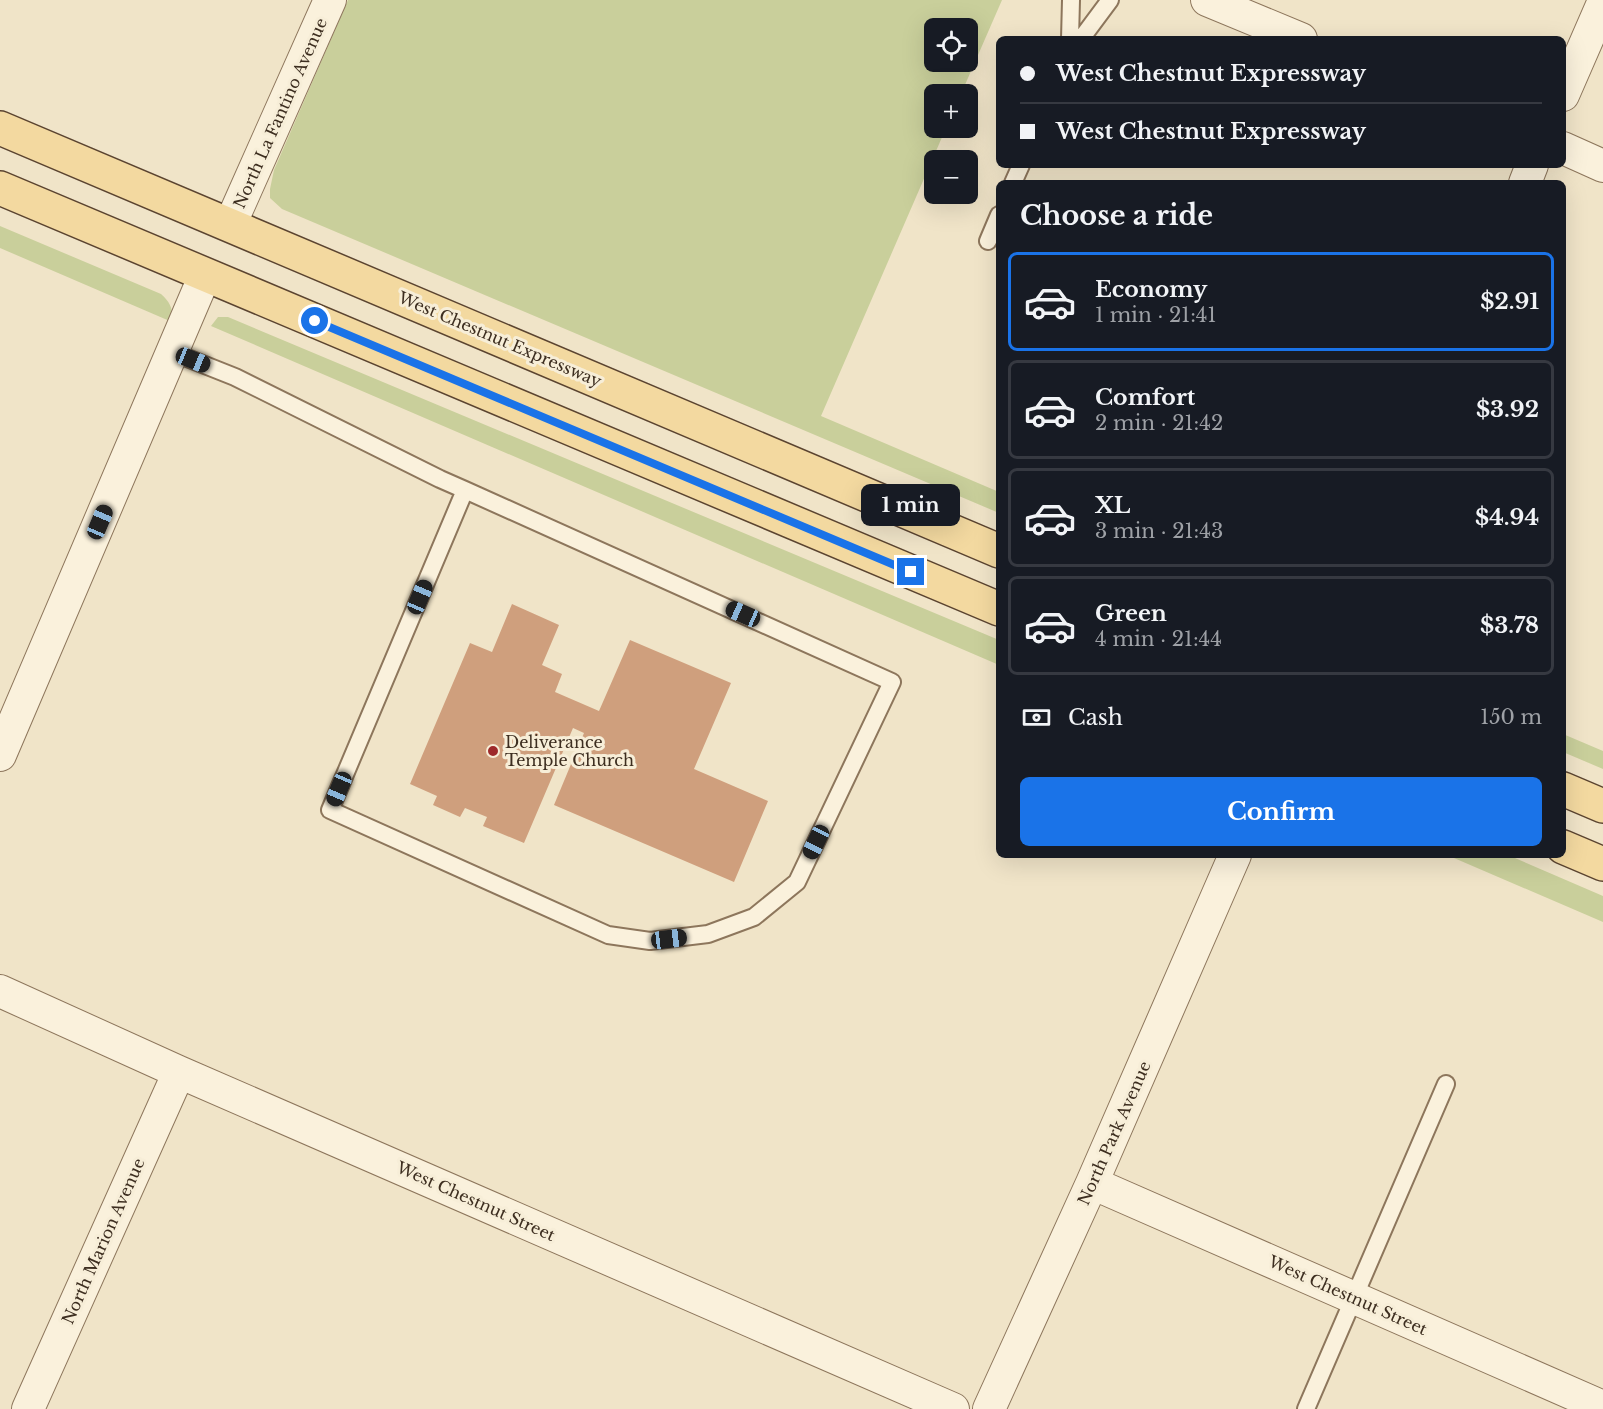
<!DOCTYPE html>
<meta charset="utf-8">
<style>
:root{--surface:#171b24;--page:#20242c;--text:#f1f3f6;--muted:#9ea1a6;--line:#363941;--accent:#1a73e8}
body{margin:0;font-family:"Libre Baskerville",serif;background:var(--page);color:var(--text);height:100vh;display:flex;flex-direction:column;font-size:22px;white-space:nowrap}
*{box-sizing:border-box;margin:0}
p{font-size:20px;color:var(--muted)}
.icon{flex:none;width:33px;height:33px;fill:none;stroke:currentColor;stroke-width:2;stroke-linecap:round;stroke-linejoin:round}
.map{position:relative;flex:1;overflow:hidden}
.side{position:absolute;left:996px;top:180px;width:570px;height:678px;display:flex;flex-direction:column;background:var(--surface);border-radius:9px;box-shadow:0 6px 24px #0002}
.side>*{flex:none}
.top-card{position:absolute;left:996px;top:36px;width:570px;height:132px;border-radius:9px;box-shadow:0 6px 24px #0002;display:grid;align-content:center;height:132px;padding:0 24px;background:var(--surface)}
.tools{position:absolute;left:924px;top:18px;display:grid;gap:12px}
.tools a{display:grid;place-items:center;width:54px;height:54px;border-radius:9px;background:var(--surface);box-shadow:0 6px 24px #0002;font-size:30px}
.end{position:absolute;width:27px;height:27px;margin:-14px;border:8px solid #1a73e8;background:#fff;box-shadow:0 0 0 3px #fff}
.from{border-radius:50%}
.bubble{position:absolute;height:42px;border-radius:9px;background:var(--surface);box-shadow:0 6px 24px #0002;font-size:20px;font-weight:700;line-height:42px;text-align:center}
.car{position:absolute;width:18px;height:36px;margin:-18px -9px;border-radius:8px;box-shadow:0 0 4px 2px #0007;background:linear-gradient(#222 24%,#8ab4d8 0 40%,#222 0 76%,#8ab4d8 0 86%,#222 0)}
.top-card b{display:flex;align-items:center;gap:21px;height:57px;font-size:22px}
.top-card b+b{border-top:2px solid var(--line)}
.top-card i{width:15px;height:15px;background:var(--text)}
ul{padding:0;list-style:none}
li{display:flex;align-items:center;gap:18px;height:99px;margin:0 12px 9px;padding:0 12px;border:3px solid var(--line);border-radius:9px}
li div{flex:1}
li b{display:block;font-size:22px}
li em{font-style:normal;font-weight:700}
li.selected{border-color:var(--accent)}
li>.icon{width:54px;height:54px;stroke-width:1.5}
h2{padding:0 24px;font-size:27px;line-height:72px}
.pay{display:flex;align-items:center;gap:15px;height:66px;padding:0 24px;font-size:22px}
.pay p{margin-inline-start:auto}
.cta{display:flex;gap:12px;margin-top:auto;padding:12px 24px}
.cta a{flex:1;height:69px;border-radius:9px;background:var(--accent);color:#fff;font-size:24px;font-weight:700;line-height:69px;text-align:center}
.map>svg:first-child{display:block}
.green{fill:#c9cf9b;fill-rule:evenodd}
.building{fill:#cf9f7d}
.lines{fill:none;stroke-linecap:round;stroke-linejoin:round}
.service-casing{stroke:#8d765c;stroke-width:20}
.minor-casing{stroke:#8d765c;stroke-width:34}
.primary-casing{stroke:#5b4430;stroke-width:36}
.service{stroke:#faf1dc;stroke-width:16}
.minor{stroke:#faf1dc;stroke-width:32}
.primary{stroke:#f3d9a0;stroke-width:33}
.route{stroke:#1a73e8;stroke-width:8}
.poi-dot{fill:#9e2a2b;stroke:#f7eed8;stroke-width:2}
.labels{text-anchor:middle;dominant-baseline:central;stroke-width:6;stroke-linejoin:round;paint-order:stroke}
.street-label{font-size:16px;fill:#3d2e20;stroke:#f7eed8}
.poi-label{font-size:16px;fill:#3d2e20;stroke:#f7eed8;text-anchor:start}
</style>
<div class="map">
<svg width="1603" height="1409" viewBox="0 0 1603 1409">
<rect width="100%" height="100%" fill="#f0e4c8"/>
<path class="green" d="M348,0H1002L961,94H934V128H946L821,416L999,492V513L282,209L270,198V189L274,170ZM934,28H968V62H934Z
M0,226L161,294C171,303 173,309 172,322L0,248Z
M218,317H228L999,640V665L211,326Z
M1563,734L1603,751V769L1563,752Z
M1447,855H1508L1603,896V922Z"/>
<path class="building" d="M512,604L559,625L542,665L562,674L555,692L599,711L630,640L731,683L694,769L768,801L734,882L554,805L584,733L573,728L524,843L483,826L487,817L465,808L460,817L433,805L437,796L410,784L470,643L492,652Z"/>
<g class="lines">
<g class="service-casing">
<path id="service" d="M1070,39L1071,0
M1081,39L1110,0
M1013,183L1021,165
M988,241L999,215
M172,352L235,377L440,479L465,490L892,682L797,882L754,917L708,934L650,941L608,935L330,810L465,490
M1306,1409L1446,1084"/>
</g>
<g class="minor-casing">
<path id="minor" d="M1207,0L1301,39
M1563,95L1603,3
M1563,148L1603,166
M1525,183L1532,165
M230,225L330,0
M0,755L205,275
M0,991L179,1072L953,1409
M1092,1183L1603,1407
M28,1409L179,1072
M989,1409L1092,1183L1235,855"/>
</g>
<g class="primary-casing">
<path id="primary" d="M0,128L999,551
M0,188L999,609
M1563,789L1603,806
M1563,847L1603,864"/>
</g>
<use href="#service" class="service"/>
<use href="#minor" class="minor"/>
<use href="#primary" class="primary"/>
</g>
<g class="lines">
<path class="route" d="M315,321L911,572"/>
</g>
<circle class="poi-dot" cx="493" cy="751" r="6"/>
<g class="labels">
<g class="street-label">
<text transform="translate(280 113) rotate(-66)">North La Fantino Avenue</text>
<text transform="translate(500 339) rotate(23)">West Chestnut Expressway</text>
<text transform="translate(1114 1133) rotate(-66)">North Park Avenue</text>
<text transform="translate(476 1201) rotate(24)">West Chestnut Street</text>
<text transform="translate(103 1241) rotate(-66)">North Marion Avenue</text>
<text transform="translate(1348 1295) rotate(24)">West Chestnut Street</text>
</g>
<g class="poi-label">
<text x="505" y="742">Deliverance<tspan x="505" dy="18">Temple Church</tspan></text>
</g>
</g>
</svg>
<div class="tools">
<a><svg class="icon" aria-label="locate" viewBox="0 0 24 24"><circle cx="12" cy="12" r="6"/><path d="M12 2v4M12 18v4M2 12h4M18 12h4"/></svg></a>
<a>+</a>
<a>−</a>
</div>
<i class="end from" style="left:315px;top:321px"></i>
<i class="end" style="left:911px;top:572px"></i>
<div class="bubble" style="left:861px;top:484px;width:99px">1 min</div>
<i class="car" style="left:193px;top:360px;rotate:112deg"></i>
<i class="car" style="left:100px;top:522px;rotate:23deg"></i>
<i class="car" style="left:420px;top:597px;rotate:23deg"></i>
<i class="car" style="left:743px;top:614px;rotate:294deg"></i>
<i class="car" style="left:339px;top:789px;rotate:203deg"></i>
<i class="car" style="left:816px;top:842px;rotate:206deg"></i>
<i class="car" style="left:669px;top:939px;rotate:83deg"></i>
<div class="top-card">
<b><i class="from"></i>West Chestnut Expressway</b>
<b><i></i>West Chestnut Expressway</b>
</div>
<section class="side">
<h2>Choose a ride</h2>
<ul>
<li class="selected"><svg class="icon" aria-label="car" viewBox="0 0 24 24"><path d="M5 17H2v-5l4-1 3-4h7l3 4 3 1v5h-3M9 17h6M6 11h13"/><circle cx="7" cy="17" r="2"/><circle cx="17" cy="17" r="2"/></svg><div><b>Economy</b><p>1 min · 21:41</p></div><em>$2.91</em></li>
<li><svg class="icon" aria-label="car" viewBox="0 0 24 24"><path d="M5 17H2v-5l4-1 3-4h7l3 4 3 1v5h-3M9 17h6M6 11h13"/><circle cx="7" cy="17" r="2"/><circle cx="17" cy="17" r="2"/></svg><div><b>Comfort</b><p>2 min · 21:42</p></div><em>$3.92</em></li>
<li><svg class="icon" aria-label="car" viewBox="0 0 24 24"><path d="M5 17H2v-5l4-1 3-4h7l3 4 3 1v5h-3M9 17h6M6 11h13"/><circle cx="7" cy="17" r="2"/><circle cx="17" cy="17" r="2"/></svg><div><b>XL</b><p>3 min · 21:43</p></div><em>$4.94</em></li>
<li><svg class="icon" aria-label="car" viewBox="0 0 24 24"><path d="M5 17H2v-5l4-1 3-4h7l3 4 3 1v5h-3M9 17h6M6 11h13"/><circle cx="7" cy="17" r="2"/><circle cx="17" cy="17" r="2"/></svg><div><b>Green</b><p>4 min · 21:44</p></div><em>$3.78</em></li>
</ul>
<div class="pay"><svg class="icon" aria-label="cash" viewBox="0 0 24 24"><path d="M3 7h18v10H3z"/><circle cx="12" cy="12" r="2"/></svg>Cash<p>150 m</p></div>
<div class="cta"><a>Confirm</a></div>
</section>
</div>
